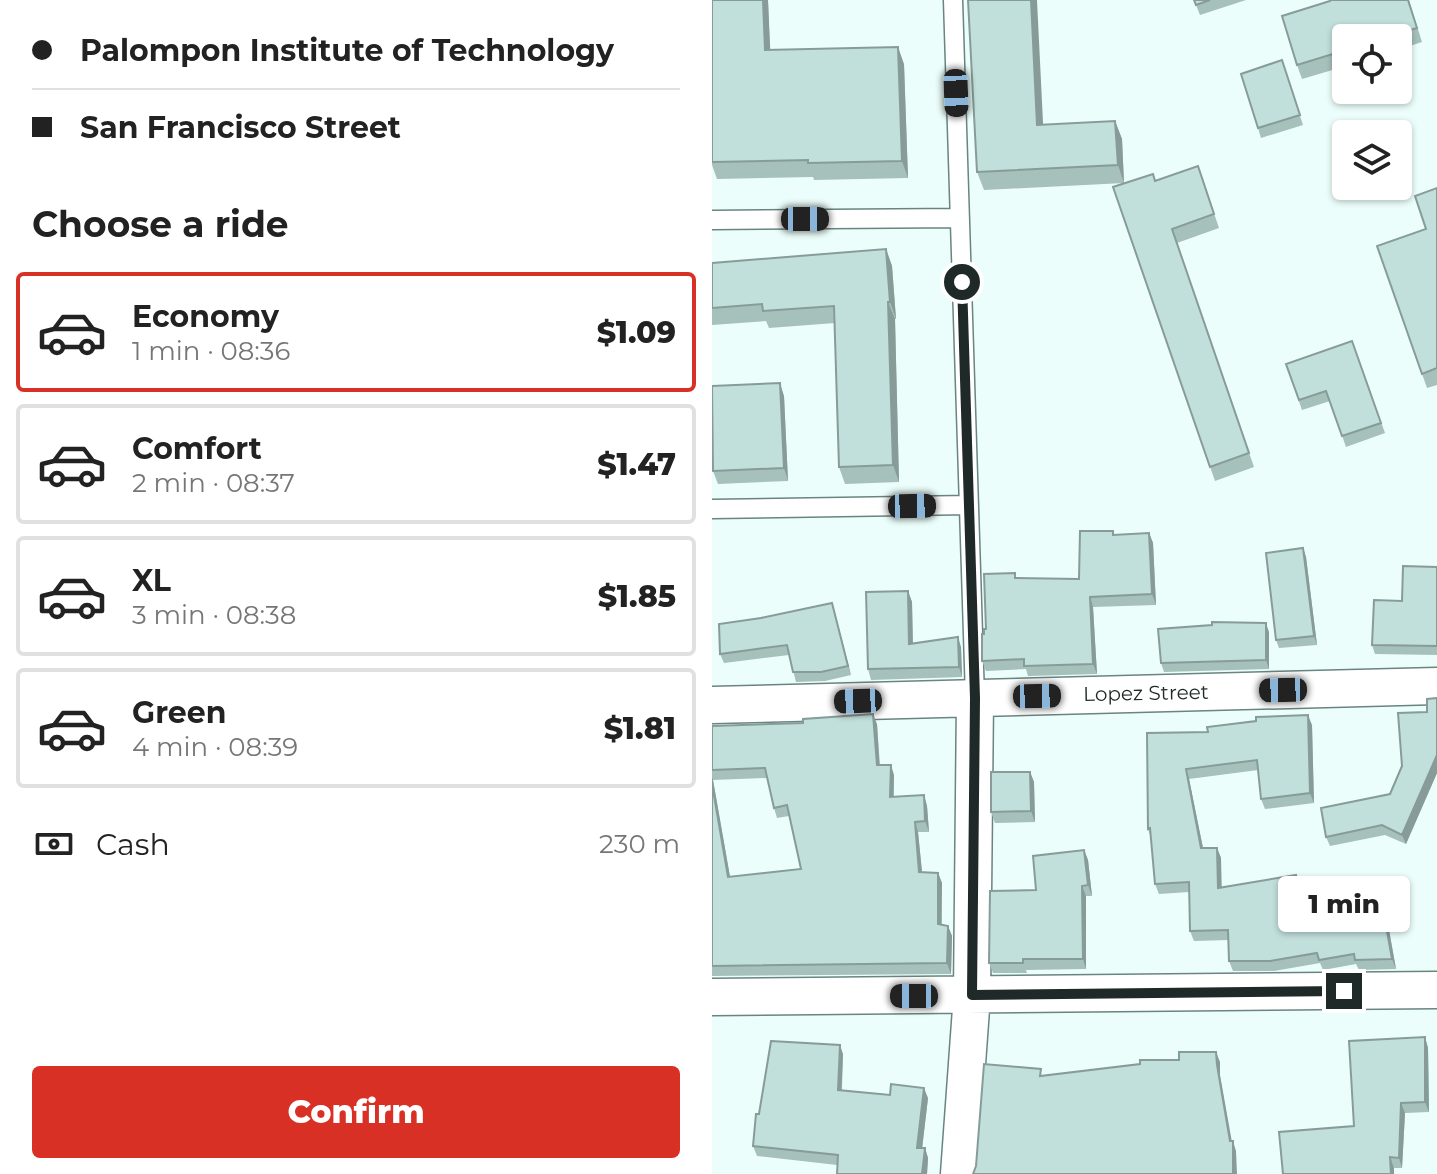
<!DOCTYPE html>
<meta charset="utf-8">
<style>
:root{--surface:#fff;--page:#f6f6f6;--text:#222;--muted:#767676;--line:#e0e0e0;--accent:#d93025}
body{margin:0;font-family:Montserrat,sans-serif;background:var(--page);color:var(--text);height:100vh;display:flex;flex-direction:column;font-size:30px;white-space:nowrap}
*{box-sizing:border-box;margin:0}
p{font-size:26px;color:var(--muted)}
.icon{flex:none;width:44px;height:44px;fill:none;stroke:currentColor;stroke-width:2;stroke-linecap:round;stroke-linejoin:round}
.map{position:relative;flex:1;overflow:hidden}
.drawer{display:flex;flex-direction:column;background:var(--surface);width:712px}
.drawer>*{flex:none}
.guide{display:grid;align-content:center;height:176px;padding:0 32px;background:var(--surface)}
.fabs{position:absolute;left:620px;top:24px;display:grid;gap:16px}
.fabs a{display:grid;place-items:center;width:80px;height:80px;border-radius:8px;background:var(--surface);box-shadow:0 2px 6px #0004;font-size:40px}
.end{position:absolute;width:36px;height:36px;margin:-18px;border:10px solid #1e2928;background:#fff;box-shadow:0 0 0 4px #fff}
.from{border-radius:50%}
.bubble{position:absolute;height:56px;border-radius:8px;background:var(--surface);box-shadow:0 2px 6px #0004;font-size:26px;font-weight:800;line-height:56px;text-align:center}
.car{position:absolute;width:24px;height:48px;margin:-24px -12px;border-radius:10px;box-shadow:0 0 6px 2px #0007;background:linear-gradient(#222 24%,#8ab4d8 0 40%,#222 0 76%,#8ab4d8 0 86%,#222 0)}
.guide b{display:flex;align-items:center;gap:28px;height:76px;font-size:30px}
.guide b+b{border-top:2px solid var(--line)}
.guide i{width:20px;height:20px;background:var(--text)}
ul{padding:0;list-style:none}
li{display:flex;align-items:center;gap:24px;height:120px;margin:0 16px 12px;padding:0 16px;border:4px solid var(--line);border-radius:8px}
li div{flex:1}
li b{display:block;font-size:30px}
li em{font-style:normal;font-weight:800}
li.current{border-color:var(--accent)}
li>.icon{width:72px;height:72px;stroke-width:1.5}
h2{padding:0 32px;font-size:36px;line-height:96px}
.pay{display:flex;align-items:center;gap:20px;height:88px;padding:0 32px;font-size:30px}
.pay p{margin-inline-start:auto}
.cta{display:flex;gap:16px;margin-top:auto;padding:16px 32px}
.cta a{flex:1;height:92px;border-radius:8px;background:var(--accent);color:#fff;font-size:32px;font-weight:800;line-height:92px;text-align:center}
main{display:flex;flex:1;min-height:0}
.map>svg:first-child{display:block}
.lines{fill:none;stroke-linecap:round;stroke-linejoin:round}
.lane-casing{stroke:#698481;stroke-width:21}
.street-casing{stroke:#698481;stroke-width:39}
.lane{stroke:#fff;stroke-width:18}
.street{stroke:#fff;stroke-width:36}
.wall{fill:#a6c0bc;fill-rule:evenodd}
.shaded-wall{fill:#879c99}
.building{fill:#c1dfdb;stroke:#879c99;stroke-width:2}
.route{stroke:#1e2928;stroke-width:10}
.labels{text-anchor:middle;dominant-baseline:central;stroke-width:6;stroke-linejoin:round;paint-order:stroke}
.street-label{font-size:20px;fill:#1e2928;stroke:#fff}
</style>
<main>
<section class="drawer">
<div class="guide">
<b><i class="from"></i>Palompon Institute of Technology</b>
<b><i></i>San Francisco Street</b>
</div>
<h2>Choose a ride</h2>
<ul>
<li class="current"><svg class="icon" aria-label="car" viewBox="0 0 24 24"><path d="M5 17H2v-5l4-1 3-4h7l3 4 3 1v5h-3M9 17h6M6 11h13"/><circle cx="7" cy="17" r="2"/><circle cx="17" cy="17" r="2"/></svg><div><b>Economy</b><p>1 min · 08:36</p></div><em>$1.09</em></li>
<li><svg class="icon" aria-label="car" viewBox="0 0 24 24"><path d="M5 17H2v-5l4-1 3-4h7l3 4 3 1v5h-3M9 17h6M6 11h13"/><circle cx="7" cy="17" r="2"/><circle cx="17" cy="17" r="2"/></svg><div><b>Comfort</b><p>2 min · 08:37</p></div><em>$1.47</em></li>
<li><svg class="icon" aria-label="car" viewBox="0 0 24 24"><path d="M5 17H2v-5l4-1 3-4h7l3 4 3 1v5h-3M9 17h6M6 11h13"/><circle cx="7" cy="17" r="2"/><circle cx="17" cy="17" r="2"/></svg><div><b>XL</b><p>3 min · 08:38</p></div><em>$1.85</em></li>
<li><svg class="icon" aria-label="car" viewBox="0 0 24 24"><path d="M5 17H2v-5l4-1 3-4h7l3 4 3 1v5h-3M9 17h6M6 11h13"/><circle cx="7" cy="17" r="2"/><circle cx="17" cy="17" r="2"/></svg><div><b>Green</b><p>4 min · 08:39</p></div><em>$1.81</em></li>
</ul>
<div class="pay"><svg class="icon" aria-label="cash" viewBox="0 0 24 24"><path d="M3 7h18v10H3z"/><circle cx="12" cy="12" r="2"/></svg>Cash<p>230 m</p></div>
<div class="cta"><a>Confirm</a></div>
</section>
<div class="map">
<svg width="725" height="1174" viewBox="0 0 725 1174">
<rect width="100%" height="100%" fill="#ecfefb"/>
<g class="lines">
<g class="lane-casing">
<path id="lane" d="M241,0L263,698
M0,220L248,218
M0,509L257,505"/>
</g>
<g class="street-casing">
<path id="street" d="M0,705L725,686
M0,997L725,990
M247,1174L260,995L263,698"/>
</g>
<use href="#lane" class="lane"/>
<use href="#street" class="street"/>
</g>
<path class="wall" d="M0,0H56L58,50L192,64L196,178L102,180L101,177L5,179L0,165Z
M482,0H534L488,15Z
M697,0L710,42L686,50V38H634V66L590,79L585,65L618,1Z
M570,60L591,125L549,138L546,128Z
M403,121L410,139L412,183L272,190L265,172L331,125Z
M486,166L507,228L465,243L542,467L503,481L401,187L443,181Z
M725,188V385L715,388L665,246L714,229Z
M174,249L180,266L184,319H183L187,482L133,484L127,467L123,323L57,328L54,321L0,325V263Z
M640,341L673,433L634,447L618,401L590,410L574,364Z
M0,386L72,396L76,481L6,484L1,471L0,451Z
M437,533L441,543L444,605L381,607L385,674L316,676L314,669L274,671L270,661L274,629L305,578L367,579L403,535Z
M591,548L594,557L605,645L567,648L564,640Z
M725,567V655L663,654L660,645L690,601Z
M196,591L200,602L201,643L249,647L250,677L159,680L156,669Z
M120,603L139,675L113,681L84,682L77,655L12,663L8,654L49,618Z
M557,632V669L452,672L449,663Z
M725,698V773L694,844L673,835L618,846L614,837L678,794L715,712Z
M165,724L168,765L182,775V797L212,795L215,806L217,832H206L210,872L226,873L230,883V925L236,926L240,936L239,974L0,976V726ZM55,778L62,808L65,818L77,816L89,869L18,877L1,780Z
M600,725L602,803L553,809L549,799L546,770L477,779L491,848H505L509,858V888L584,875L588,885L591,908L622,912L626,929L677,930L684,969L647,970L644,964L611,970L608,963L562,971H521L517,961V940L482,941L478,931L477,892L447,894L443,884L439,838L436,829L496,732Z
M318,772L322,782L323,822L283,823L279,812Z
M372,850L376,860L380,896H374V969L314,970L315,973H281L277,963L324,890Z
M713,1037L716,1048L717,1112L693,1113L690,1168H682L642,1126Z
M131,1054L130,1090L216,1098L210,1148H213L216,1158L215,1174H125V1165L45,1156L41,1146L47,1114Z"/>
<path class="shaded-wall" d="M51,0H56L59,67L53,50Z
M319,0H325L332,143L325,125Z
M186,47L192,64L196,178L190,161Z
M403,121L410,139L412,183L406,165Z
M174,249L180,266L184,319L178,302Z
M176,302L183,319L187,482L181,465Z
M68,383L72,396L76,481L72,468Z
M437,533L441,543L444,605L440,594Z
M591,548L594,557L605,645L602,636Z
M196,591L200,602L201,654L197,644Z
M378,597L381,607L385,674L381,664Z
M120,603L123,613L139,675L136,666Z
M554,623L557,632V669L554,660Z
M246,637L249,647L250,677L247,667Z
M161,714L165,724L168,775L165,765Z
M596,715L600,725L602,803L598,793Z
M725,755V773L694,844L690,835Z
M179,765L182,775L181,807L178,797Z
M474,769L477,779L493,858L489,848Z
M318,772L322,782L323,822L319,811Z
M0,777L1,780L20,888L16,877L0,784Z
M212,795L215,806L217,832L213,821Z
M203,822L206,832L211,882L207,872Z
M505,848L509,858L510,898L506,888Z
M372,850L376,860L380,896L376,885Z
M226,873L230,883L229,934L226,924Z
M584,875L588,885L593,919L589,909Z
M370,886L374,896V969L371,959Z
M673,920L677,930L684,969L680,959Z
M236,926L240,936L239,974L235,963Z
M713,1037L716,1048L717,1112L713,1102Z
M128,1045L131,1054L129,1100L126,1090Z
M504,1052L508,1062V1075L521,1148V1141L524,1151L525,1174H521L518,1141L505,1065Z
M212,1088L216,1098L209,1158L205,1148Z
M689,1103L693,1113L690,1168L687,1158Z
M213,1148L216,1158L215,1174H210Z
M678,1157L682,1168V1174H679Z"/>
<path class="building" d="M0,0H51L53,50L186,47L190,161L96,163V160L0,162Z
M256,0H319L325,125L403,121L406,165L265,172Z
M482,0H498L484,5Z
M618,0H696L705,28L672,38H634V50L585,65L570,16L618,1Z
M570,60L588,115L546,128L529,74Z
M486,166L502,214L460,229L537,453L498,467L401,187L441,174L443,181Z
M725,188V368L710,374L665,246L714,229L703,196Z
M174,249L178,302H176L181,465L127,467L122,306L51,311L50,304L0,308V263Z
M640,341L669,423L630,436L614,391L587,400L574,364Z
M68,383L72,468L1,471L0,386Z
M368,531H401V535L437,533L440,594L378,597L381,664L312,666V659L270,661V634H272V629H274L272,574L303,573V578L367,579Z
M591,548L602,636L564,640L554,553Z
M691,566L725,567V646L660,645L662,600L690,601Z
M196,591L197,644L246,637L247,667L156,669L154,592Z
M120,603L136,666L109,672H81L75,645L8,654L7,624L49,618Z
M500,622L554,623V660L449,663L446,629L500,625Z
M725,698V755L690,835L670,825L614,837L609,808L678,794L690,766L686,713L715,712V699Z
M161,714L165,765H179L178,797L212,795L213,821L203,822L207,872L226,873V924L236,926L235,963L0,966V784L16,877L89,869L75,805L62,808L53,768L0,770V726L91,723V719Z
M596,715L598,793L549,799L545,760L474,769L489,848H505L506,888L584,875L589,909L618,902L624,929L673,920L680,959L643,960L642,954L607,960L605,953L558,961H517L516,930L478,931L477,882L443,884L438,828L436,829L435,733L496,732L495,727L544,721V717Z
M279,772H318L319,811L279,812Z
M372,850L376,885L370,886L371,959H311V963H277L278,891L324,890L321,856Z
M713,1037V1102L689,1103L687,1158L678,1157L679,1174H571L567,1132L642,1126L637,1041Z
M59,1041L128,1045L126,1090L178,1095L179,1084L212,1088L205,1148H213L210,1174H125L126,1155L41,1146L44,1114H47Z
M467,1052H504L505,1065L518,1141H521V1174H261L264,1166L272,1064L329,1069L328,1076L428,1064V1060H467Z"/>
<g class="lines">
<path class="route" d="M250,282L263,698L260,995L632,991"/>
</g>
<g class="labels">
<g class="street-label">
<text transform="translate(434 693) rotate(-1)">Lopez Street</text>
</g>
</g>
</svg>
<div class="fabs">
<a><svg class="icon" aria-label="locate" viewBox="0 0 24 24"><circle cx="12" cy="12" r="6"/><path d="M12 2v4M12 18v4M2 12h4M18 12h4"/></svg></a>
<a><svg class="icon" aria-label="layers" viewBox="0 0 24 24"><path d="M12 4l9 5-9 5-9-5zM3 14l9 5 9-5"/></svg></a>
</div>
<i class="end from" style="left:250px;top:282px"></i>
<i class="end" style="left:632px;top:991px"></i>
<div class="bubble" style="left:566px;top:876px;width:132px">1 min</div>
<i class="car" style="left:244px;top:93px;rotate:178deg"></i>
<i class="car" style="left:93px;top:219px;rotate:90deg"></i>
<i class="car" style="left:200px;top:506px;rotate:89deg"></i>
<i class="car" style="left:571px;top:690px;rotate:269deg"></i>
<i class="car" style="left:325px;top:696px;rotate:89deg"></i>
<i class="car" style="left:146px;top:701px;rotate:268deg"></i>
<i class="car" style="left:202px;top:996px;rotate:270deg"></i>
</div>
</main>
